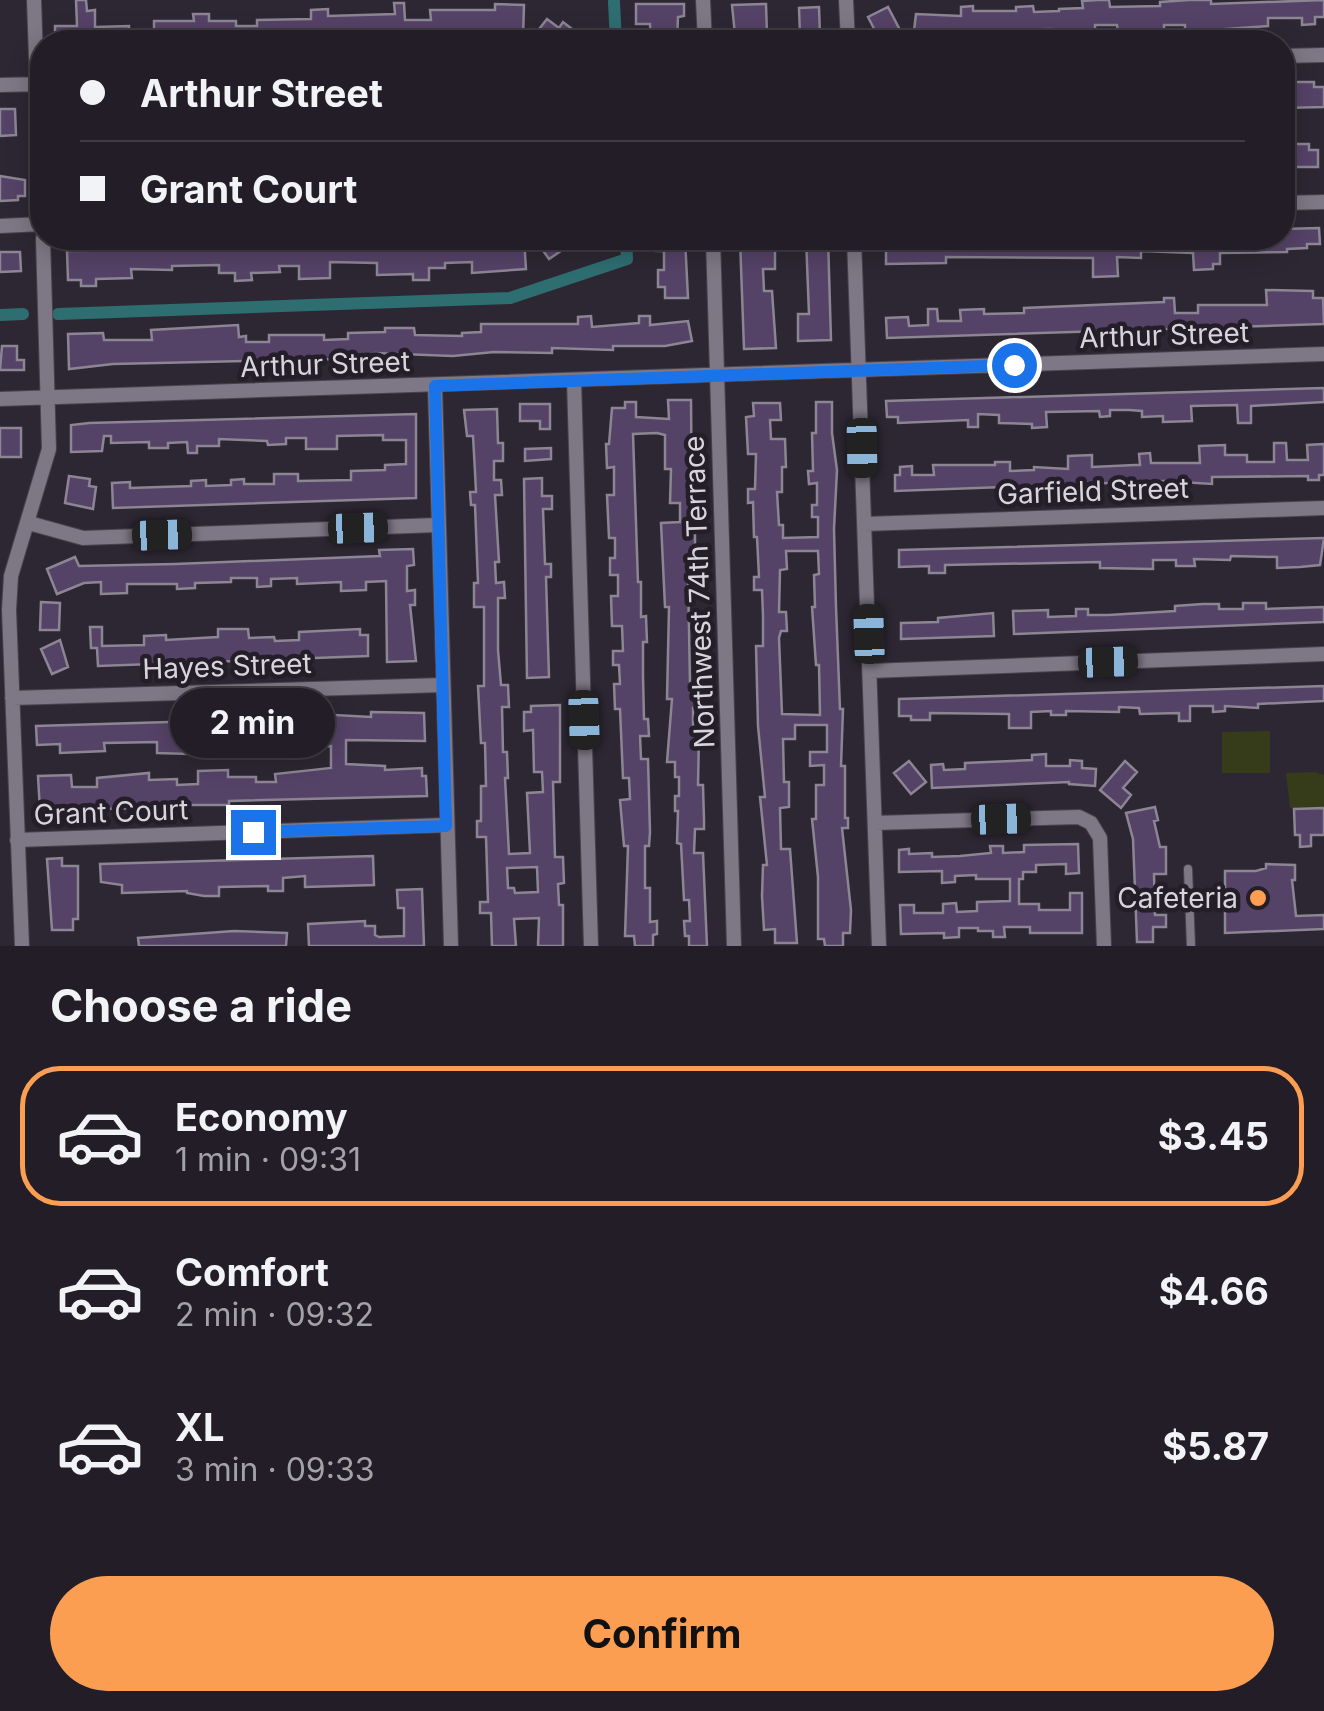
<!DOCTYPE html>
<meta charset="utf-8">
<style>
:root{--surface:#221d26;--page:#2a262e;--text:#f1f3f6;--muted:#a2a2a7;--line:#3f3b43;--accent:#fc9e52}
body{margin:0;font-family:Inter,sans-serif;background:var(--page);color:var(--text);height:100vh;display:flex;flex-direction:column;font-size:38px;white-space:nowrap}
*{box-sizing:border-box;margin:0}
p{font-size:32px;color:var(--muted)}
.icon{flex:none;width:55px;height:55px;fill:none;stroke:currentColor;stroke-width:2;stroke-linecap:round;stroke-linejoin:round}
.map{position:relative;height:946px;overflow:hidden}
.panel{display:flex;flex-direction:column;background:var(--surface);flex:1}
.panel>*{flex:none}
.guide{position:absolute;left:30px;top:30px;width:1265px;height:220px;border-radius:40px;box-shadow:0 5px 25px #0003,0 0 0 2px var(--line);display:grid;align-content:center;height:220px;padding:0 50px;background:var(--surface)}
.end{position:absolute;width:45px;height:45px;margin:-22px;border:12px solid #1a73e8;background:#fff;box-shadow:0 0 0 5px #fff}
.from{border-radius:50%}
.bubble{position:absolute;height:70px;border-radius:35px;background:var(--surface);box-shadow:0 5px 25px #0003,0 0 0 2px var(--line);font-size:32px;font-weight:700;line-height:70px;text-align:center}
.car{position:absolute;width:30px;height:60px;margin:-30px -15px;border-radius:12px;box-shadow:0 0 8px 2px #0007;background:linear-gradient(#222 24%,#8ab4d8 0 40%,#222 0 76%,#8ab4d8 0 86%,#222 0)}
.guide b{display:flex;align-items:center;gap:35px;height:95px;font-size:38px}
.guide b+b{border-top:2px solid var(--line)}
.guide i{width:25px;height:25px;background:var(--text)}
ul{padding:0;list-style:none}
li{display:flex;align-items:center;gap:30px;height:140px;margin:0 20px 15px;padding:0 30px;border:5px solid transparent;border-radius:40px}
li div{flex:1}
li b{display:block;font-size:38px}
li em{font-style:normal;font-weight:700}
li.on{border-color:var(--accent)}
li>.icon{width:90px;height:90px;stroke-width:1.5}
h2{padding:0 50px;font-size:45px;line-height:120px}
.button{display:flex;gap:20px;margin-top:auto;padding:20px 50px}
.button a{flex:1;height:115px;border-radius:60px;background:var(--accent);color:#111;font-size:40px;font-weight:700;line-height:115px;text-align:center}
.map>svg:first-child{display:block}
.green{fill:#363b1a}
.lines{fill:none;stroke-linecap:round;stroke-linejoin:round}
.canal{stroke:#2e6e71;stroke-width:12}
.building{fill:#554267;stroke:#8c8593;stroke-width:2.5;fill-rule:evenodd}
.service-casing{stroke:#48434d;stroke-width:10}
.minor-casing{stroke:#48434d;stroke-width:16}
.service{stroke:#7e7785;stroke-width:8}
.minor{stroke:#7e7785;stroke-width:14}
.route{stroke:#1a73e8;stroke-width:12}
.poi-dot{fill:#fc9e52;stroke:#241e29;stroke-width:4}
.labels{text-anchor:middle;dominant-baseline:central;stroke-width:9;stroke-linejoin:round;paint-order:stroke}
.street-label{font-size:28px;fill:#d8d4dc;stroke:#241e29}
.poi-label{font-size:28px;fill:#d8d4dc;stroke:#241e29;text-anchor:end}
</style>
<div class="map">
<svg width="1324" height="946" viewBox="0 0 1324 946">
<rect width="100%" height="100%" fill="#2d2733"/>
<path class="green" d="M1270,731V773H1222V732Z
M1315,772L1324,775V807L1290,808L1286,773Z"/>
<g class="lines">
<path class="canal" d="M614,2L616,42
M58,314L510,298L627,259L626,238
M0,315L23,314"/>
</g>
<path class="building" d="M76,0H86L87,11L95,10V27L129,26V30H154V21H194L193,14H209V21H236V26H257V20L311,19V10L328,9V16L395,14L394,3H404L405,20H431L430,10H495V4L524,5L523,38L481,37L370,42H55V26H77Z
M1098,0H1109L1110,7L1160,6V2L1189,0H1211V4L1324,0V17H1315V24L1302,25V18H1268V26L1212,30L1185,31V25H1164V31L1118,32L1117,25H1095V31H1076V34L1051,35V29L1008,30V36L913,39L916,14L961,16V7L973,6V11H1016V7L1033,6L1034,12L1059,11V9L1083,8L1082,1Z
M636,4H684V16L678,17L677,42H651L650,24H636Z
M766,4L767,34L735,35L732,5Z
M819,7L820,35H800L799,8Z
M888,7L900,30L880,40L868,17Z
M547,19L559,28L563,22L576,32L568,42H529Z
M1282,82H1314V87H1324V107L1282,108Z
M0,109H15L16,135L0,136Z
M1291,144H1309V150H1318V167H1282V149H1291Z
M0,176L25,180V196H18V200L0,201Z
M1319,228L1320,244H1307V248L1287,249V252L1220,253V264H1213V269L1194,270L1193,253L1141,251V258L1117,257L1118,276L1093,277V258L946,257V263L886,264V243L1023,238H1282V229Z
M428,238H524L526,269L472,273V262L445,263V268H429V280H413V274L377,275V263L330,262V278L299,279V266H279L280,272L251,273L252,280L235,281V273H219V265L172,266V270L131,269L132,278L96,279V286H81V280H68L67,251L181,250L235,245V248L258,247L277,243H376V240L428,241Z
M534,238H580L549,259Z
M656,238H685L688,298H665V287H658V270H664V251H656Z
M775,238V269H763L764,291H772L776,348L744,349L740,239Z
M806,238H828L831,340L798,341V314H809Z
M0,252H20L21,271L0,272Z
M1266,290L1313,291V298H1323L1324,324L887,338L886,318L908,317L909,326L928,325V309H937L938,321H961L960,310L984,309V314L1024,313V308L1164,302V298H1174L1175,313H1198V305H1267Z
M591,316L592,327L639,323V316H650V325L688,321L692,341L665,346H613V350L552,348V353L494,352L453,356L375,353V356L337,359L113,364L69,369L68,334L103,333L104,340H152L151,330L238,325L239,337L246,336V342H269V335H324V340L348,339V333L385,332V328H414L415,335L462,336V333L481,332V324H578V317Z
M2,346H17V360H24V370H0Z
M1324,388V402L1251,406V423H1238L1237,405L1191,406L1192,421L1163,422V416L1142,417V411L1129,410H1110V416L1100,417L1099,411L1046,412L1047,427L1032,428V424L999,423V415L978,414V427H968V420L898,423V417H887L886,401Z
M668,400H691L692,515H695V556H689L688,572L690,684L691,695H697V708H693V735H699L698,785H703L704,820V829H695L694,853H703L707,946H689V936H685L684,921H690L689,900H684L681,844L677,843L678,811H675V796H679V777H675V762H667L672,699H667L669,607H665L661,523L680,522V503H670L671,469H665V435L657,433L633,434L638,582H641V617L646,616L647,642H643V676L644,719H648L649,736H640L641,759H648L650,832L649,846H645V888H650V922L657,921V934L653,935V946H635L634,936H625L628,846H624L620,800L630,799L629,778H623L620,709H615L614,684H620L619,665H613V651H623L622,626H612L611,596H618V575H610V558H615V538H609L607,495H614V467L607,468L606,444H609L612,408H625V402H636V417L669,419Z
M816,402H832V433L837,470L834,529L836,607L840,709H843L841,766H845V818H848V828H842L851,910L850,933H843V946H825L824,939H818V877L812,819H816V785H824V765L810,766V752H827V725H795V739H783L784,782H789V807L780,808L781,849H790L797,943H775V929L764,930L762,896L763,865H767L760,797H765L758,726L756,646H763V616L762,590H754V577H759L757,537H754L753,502L748,503V489H755L756,454H748L746,417L754,416L753,403H780L781,420H770L771,439H785L786,467H782V492H777L779,525H783V538L818,537V517H812V505H817V483L809,484L808,471H813L812,433H816ZM786,551H818L819,574L814,575L815,607H812L816,665H819L820,715L782,714L779,638L781,631H787L786,612H779L780,570L787,569Z
M520,404H550V429H540V421H520Z
M497,409L498,443H503V461H494V480H501L502,495H495L499,562H495L496,583L504,582L505,598H498V650L501,685H508L509,707H502L503,752H507L508,778H505L509,854L530,853L527,793L543,792L542,772H534L533,730L524,731V712H531V706L560,705V782H553L555,857H563L564,883L558,884L559,905H563V946H538L539,918L514,919L516,946H492L491,913H480V902H488L486,837H477V821H481V786H486L485,743H481L478,686H484V607H474V583H478L475,505H471L470,492H476L475,472L473,436H467L464,410ZM537,867L538,892L515,893L514,888H508L507,868Z
M416,414V498L113,508L112,483L130,482V488L191,486V481L206,480V486L231,485V480L244,479V484H274V474H298V481L351,480V471L385,470V465L406,464V440H383V435L337,436V449H306V438H286V444L268,445L267,441L219,439V446H197V453H188L187,442L168,443V448H149V442L111,443V436H104L102,451L71,452V425L89,423Z
M0,428H21V457H0Z
M1274,443H1286L1287,460H1308L1307,445L1324,444V475H1319V480H1308V476L1212,477V484L1164,481L895,491V475H900V467L912,466V475H934L933,465H995V462H1010V471L1034,470V467L1068,469V456L1092,455V467L1135,465H1140L1139,454L1150,453L1151,463H1200L1199,446L1225,445V455H1247V462H1274Z
M551,448V459L525,461V449Z
M69,476L90,479L89,486L96,487L93,509L65,503Z
M542,478V496H552V509H543L545,564H551V577H546L549,677L527,678L524,479Z
M1324,538L1320,565L1300,567L1277,568V557L1231,556L1230,560L1194,559L1195,566H1176V560H1153V569L1100,568V562L945,565V573H929V566L899,567V550Z
M413,549L414,565L407,566V591L415,590V605H410L416,661L387,662L386,581L366,582V590L341,591V582L297,584V578L271,579V586L257,587V578H231V582L195,583V588L177,589V584H127V593L101,594V582L84,583L57,594L47,569L75,557L79,566L175,564L380,556L379,550Z
M41,602L60,603L59,630H40Z
M1243,603H1266V609L1324,607V622L1014,634L1013,611L1048,610V617L1076,616V609H1088V615H1108L1175,611V606L1203,604H1219V609H1243Z
M993,613L994,636L901,639V623L938,622V618Z
M90,627H102V646L144,645V636L166,635V640L218,637V629H248L249,638L274,637L275,641L299,640V632L360,629V635H368V656L98,666L97,648H91Z
M60,640L68,667L52,674L41,649Z
M1324,686V701L1258,704V708L1225,706V711L1213,712V706H1190V721H1179V713L1140,714L1139,708L1119,707V712L1066,711V715H1051V711L1031,712V728H1009V714L930,713V720H911V716H899V699Z
M371,712L424,713L425,741L346,740V764L385,766V770L422,768V776H426L427,796L229,801V805H137V808L40,811L38,776L71,775L72,787H97V778L149,773V780L177,779V785L198,784V771L228,770V777H256V782H276L275,774L331,768V746L306,747V751H291V744H280V738L273,737L251,738V746L237,747V740H213V745L189,746V754L157,753V742L104,743L105,751L60,753V744L37,745L36,726L236,720L315,714L371,717Z
M1046,754V766H1070V760L1082,761V768L1096,769L1095,786L1069,784V782L932,788L931,765L943,764L944,770L965,769V763L1032,760V755Z
M909,761L926,782L911,794L894,773Z
M1125,761L1137,772L1123,788L1131,795L1121,808L1100,790Z
M1155,807L1158,820L1154,821L1160,847H1166V874H1154L1155,915H1166V927H1153V942H1137L1133,839L1126,813Z
M1324,808V835H1311V846L1300,847V835H1295L1294,809Z
M1078,844L1079,873L1066,874V864L1036,865V872H1023V879H1019V904H1039V910H1070V893H1082V933H1030V927H1004L1005,937H993V931H978V928H959V937L944,938V933L901,934L900,905H914V913H943V904L956,903L957,912L977,911V902L1010,901V879H976V875L955,876V882L942,883V871L899,872V850L909,849V854L932,853V857L960,856L991,853L990,846H1003V853L1024,852V845Z
M373,856L374,885L305,887V876L283,878V891H268V886L219,887V896H204L187,893V891L122,893V885L101,882L100,864Z
M62,858V866H78V919H73V930H52L47,859Z
M1266,864L1295,865V880H1292L1296,916L1324,915V929L1225,933V871H1256L1266,868Z
M422,889L424,946H309L308,924L365,921V926H375V935L379,937L404,936V908H398L397,890Z
M234,931L287,933L286,946H139L138,938Z"/>
<g class="lines">
<g class="service-casing">
<path id="service" d="M1188,869L1191,946"/>
</g>
<g class="minor-casing">
<path id="minor" d="M34,0L42,230
M703,0L705,42
M846,0L848,42
M1282,56L1324,55
M0,85L42,84
M1282,203L1324,202
M0,226L42,224
M713,238L734,946
M854,238L879,946
M574,381L591,946
M435,386L451,946
M0,399L1324,354
M29,523L83,538L437,525
M864,524L1324,508
M870,671L1324,654
M12,698L443,685
M875,823L1079,817L1091,823L1100,838L1104,946
M17,840L446,825
M22,946L9,610L11,576L49,449L43,238"/>
</g>
<use href="#service" class="service"/>
<use href="#minor" class="minor"/>
</g>
<g class="lines">
<path class="route" d="M253,832L446,826L435,386L1014,365"/>
</g>
<circle class="poi-dot" cx="1258" cy="898" r="10"/>
<g class="labels">
<g class="street-label">
<text transform="translate(1164 335) rotate(-2)">Arthur Street</text>
<text transform="translate(325 364) rotate(-2)">Arthur Street</text>
<text transform="translate(1093 491) rotate(-2)">Garfield Street</text>
<text transform="translate(699 592) rotate(-92)">Northwest 74th Terrace</text>
<text transform="translate(227 666) rotate(-2)">Hayes Street</text>
<text transform="translate(111 812) rotate(-2)">Grant Court</text>
</g>
<g class="poi-label">
<text x="1238" y="898">Cafeteria</text>
</g>
</g>
</svg>
<i class="end from" style="left:1014px;top:365px"></i>
<i class="end" style="left:253px;top:832px"></i>
<div class="bubble" style="left:170px;top:688px;width:165px">2 min</div>
<i class="car" style="left:862px;top:448px;rotate:179deg"></i>
<i class="car" style="left:358px;top:528px;rotate:88deg"></i>
<i class="car" style="left:162px;top:535px;rotate:88deg"></i>
<i class="car" style="left:869px;top:634px;rotate:358deg"></i>
<i class="car" style="left:1108px;top:662px;rotate:88deg"></i>
<i class="car" style="left:584px;top:720px;rotate:178deg"></i>
<i class="car" style="left:1001px;top:819px;rotate:88deg"></i>
<div class="guide">
<b><i class="from"></i>Arthur Street</b>
<b><i></i>Grant Court</b>
</div>
</div>
<section class="panel">
<h2>Choose a ride</h2>
<ul>
<li class="on"><svg class="icon" aria-label="car" viewBox="0 0 24 24"><path d="M5 17H2v-5l4-1 3-4h7l3 4 3 1v5h-3M9 17h6M6 11h13"/><circle cx="7" cy="17" r="2"/><circle cx="17" cy="17" r="2"/></svg><div><b>Economy</b><p>1 min · 09:31</p></div><em>$3.45</em></li>
<li><svg class="icon" aria-label="car" viewBox="0 0 24 24"><path d="M5 17H2v-5l4-1 3-4h7l3 4 3 1v5h-3M9 17h6M6 11h13"/><circle cx="7" cy="17" r="2"/><circle cx="17" cy="17" r="2"/></svg><div><b>Comfort</b><p>2 min · 09:32</p></div><em>$4.66</em></li>
<li><svg class="icon" aria-label="car" viewBox="0 0 24 24"><path d="M5 17H2v-5l4-1 3-4h7l3 4 3 1v5h-3M9 17h6M6 11h13"/><circle cx="7" cy="17" r="2"/><circle cx="17" cy="17" r="2"/></svg><div><b>XL</b><p>3 min · 09:33</p></div><em>$5.87</em></li>
</ul>
<div class="button"><a>Confirm</a></div>
</section>
